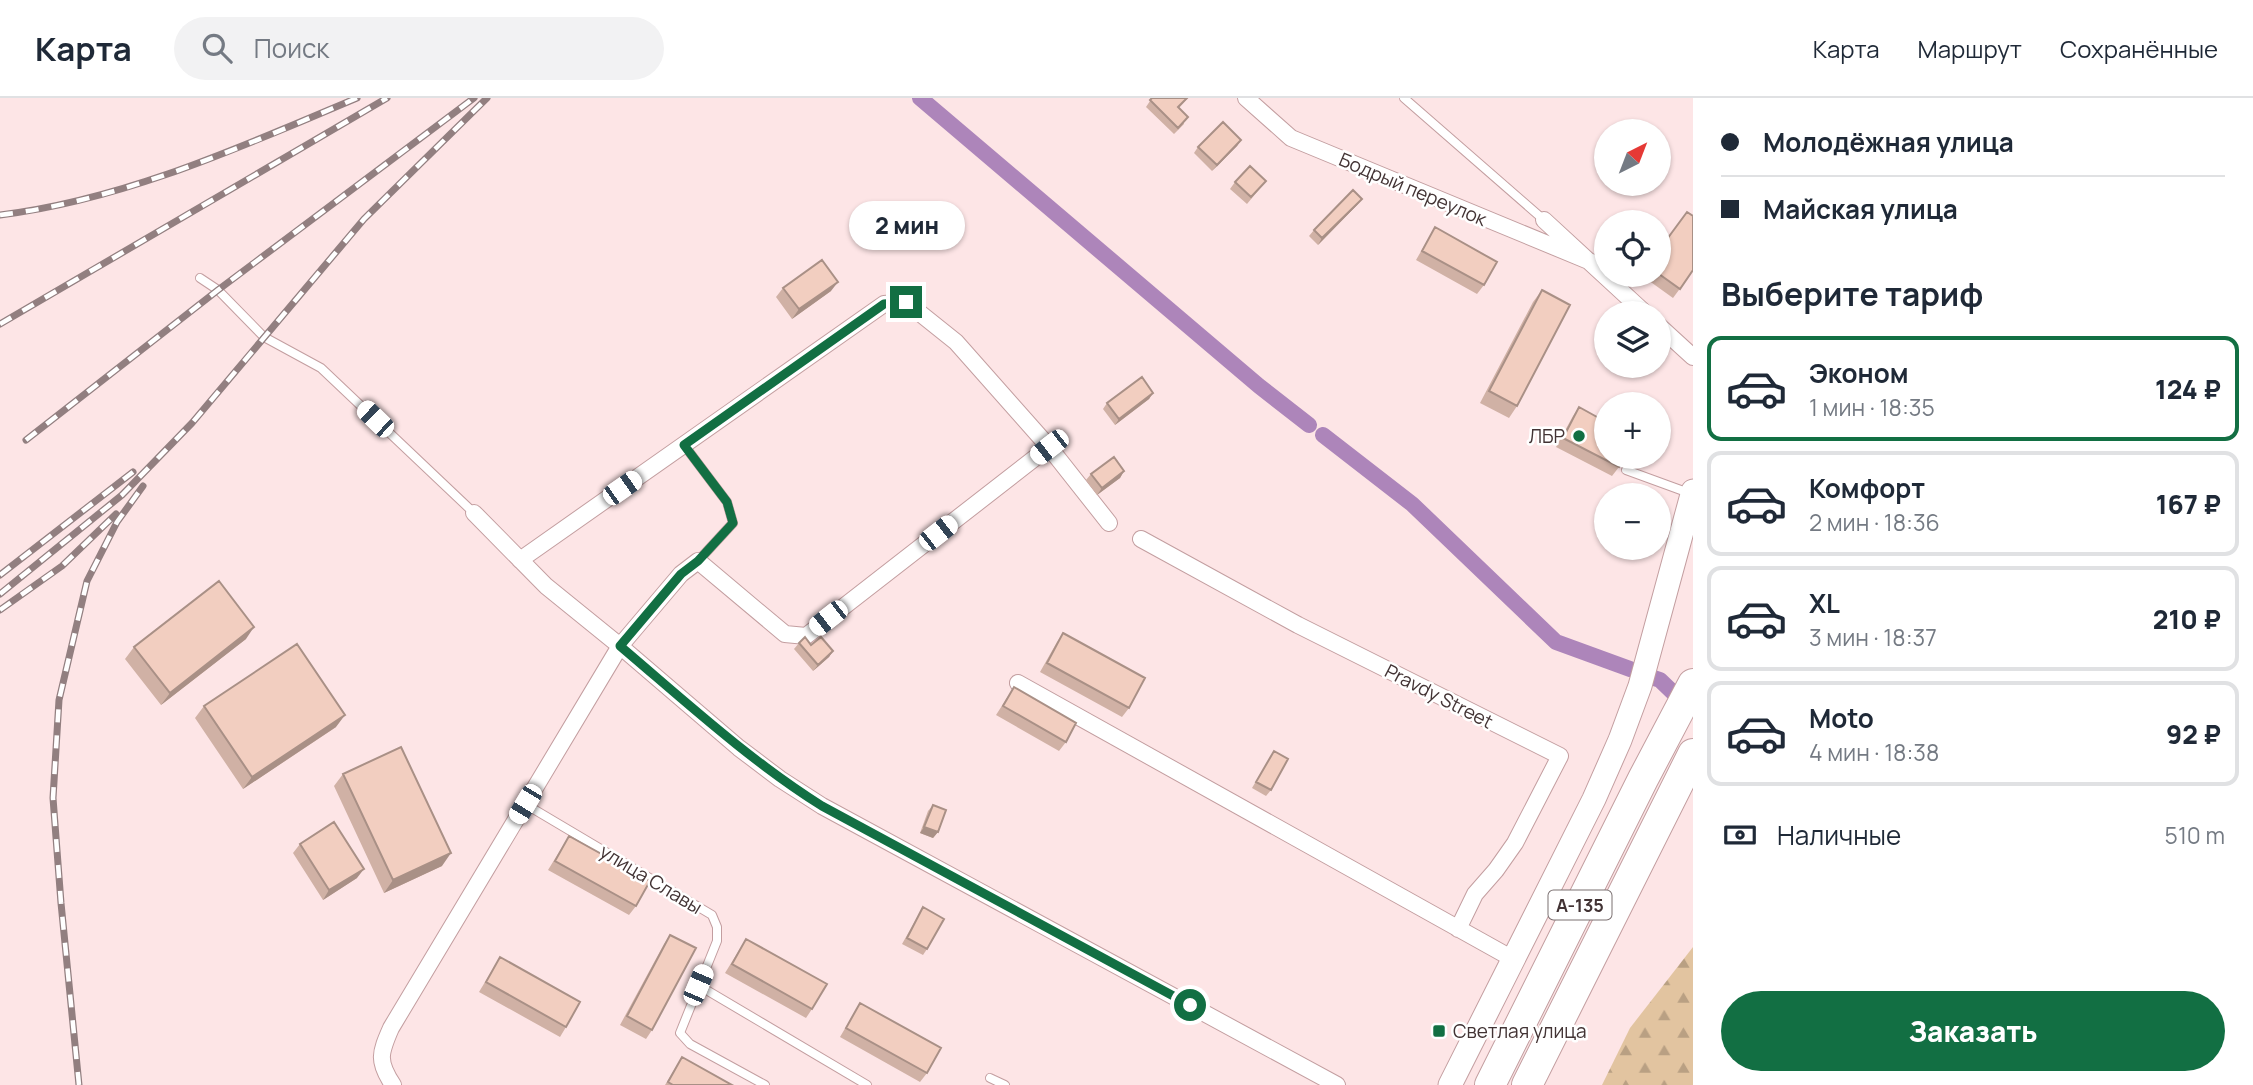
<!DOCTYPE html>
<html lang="ru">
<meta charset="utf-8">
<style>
:root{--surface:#fff;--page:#f2f2f3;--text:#1f2937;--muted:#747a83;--line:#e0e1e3;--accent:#126f43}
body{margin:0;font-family:Manrope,sans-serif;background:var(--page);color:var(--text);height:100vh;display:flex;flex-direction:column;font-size:26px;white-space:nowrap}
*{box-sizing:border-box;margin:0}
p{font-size:23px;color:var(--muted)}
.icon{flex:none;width:38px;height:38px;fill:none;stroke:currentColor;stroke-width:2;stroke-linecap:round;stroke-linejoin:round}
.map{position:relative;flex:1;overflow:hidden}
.details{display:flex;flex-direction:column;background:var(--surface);width:560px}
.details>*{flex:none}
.banner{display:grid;align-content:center;height:154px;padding:0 28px;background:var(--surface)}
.needle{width:46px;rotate:42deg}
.tools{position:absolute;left:1594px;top:21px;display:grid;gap:14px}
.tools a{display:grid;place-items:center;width:77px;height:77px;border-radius:50%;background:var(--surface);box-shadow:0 2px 5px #0004;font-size:35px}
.end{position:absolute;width:32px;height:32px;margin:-16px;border:9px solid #126f43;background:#fff;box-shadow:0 0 0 4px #fff}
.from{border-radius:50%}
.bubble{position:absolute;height:49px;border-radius:24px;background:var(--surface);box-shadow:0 2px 5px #0004;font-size:23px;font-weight:800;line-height:49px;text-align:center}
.car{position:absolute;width:21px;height:42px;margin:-21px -10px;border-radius:9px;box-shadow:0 0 5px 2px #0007;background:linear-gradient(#fff 24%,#345 0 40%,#fff 0 76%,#345 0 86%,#fff 0)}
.banner b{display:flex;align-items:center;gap:24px;height:66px;font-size:26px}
.banner b+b{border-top:2px solid var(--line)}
.banner i{width:18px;height:18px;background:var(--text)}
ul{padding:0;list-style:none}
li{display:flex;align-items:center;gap:21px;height:105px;margin:0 14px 10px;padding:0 14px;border:4px solid var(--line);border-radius:14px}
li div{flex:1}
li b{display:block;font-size:26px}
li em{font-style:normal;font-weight:800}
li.active{border-color:var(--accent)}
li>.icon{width:63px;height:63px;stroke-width:1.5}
h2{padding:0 28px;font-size:32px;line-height:84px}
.pay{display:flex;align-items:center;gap:18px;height:77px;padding:0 28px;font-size:26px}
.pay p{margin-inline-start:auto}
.button{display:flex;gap:14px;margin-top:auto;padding:14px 28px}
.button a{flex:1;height:80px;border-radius:42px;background:var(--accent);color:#fff;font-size:28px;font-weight:800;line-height:80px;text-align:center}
header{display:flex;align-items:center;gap:42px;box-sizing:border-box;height:98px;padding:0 35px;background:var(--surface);border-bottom:2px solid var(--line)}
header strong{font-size:33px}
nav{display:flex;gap:38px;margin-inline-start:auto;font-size:24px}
.search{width:490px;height:63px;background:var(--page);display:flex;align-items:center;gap:18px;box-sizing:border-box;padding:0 24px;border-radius:38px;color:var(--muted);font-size:26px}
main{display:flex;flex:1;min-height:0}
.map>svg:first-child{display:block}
.forest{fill:url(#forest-firs)}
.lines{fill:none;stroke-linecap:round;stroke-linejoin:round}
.canal{stroke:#ad85ba;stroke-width:16}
.lane-casing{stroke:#c39ea0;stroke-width:10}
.street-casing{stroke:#c39ea0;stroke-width:18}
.secondary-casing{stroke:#c39ea0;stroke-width:25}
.highway-casing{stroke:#c39ea0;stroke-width:32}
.lane{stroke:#fff;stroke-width:8}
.street{stroke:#fff;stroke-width:16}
.secondary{stroke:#fff;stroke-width:23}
.highway{stroke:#fff;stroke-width:30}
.rail-casing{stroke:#927f80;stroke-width:7}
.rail{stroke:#fff;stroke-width:4.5;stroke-dasharray:13;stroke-linecap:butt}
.wall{fill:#d0b1a5}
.shaded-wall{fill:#a99086}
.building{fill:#f2cec0;stroke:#a99086;stroke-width:2}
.route{stroke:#126f43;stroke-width:9}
.poi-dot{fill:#126f43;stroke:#fff;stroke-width:2.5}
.labels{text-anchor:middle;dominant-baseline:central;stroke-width:5;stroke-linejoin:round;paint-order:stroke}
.shield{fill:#fff;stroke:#7b7071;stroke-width:2}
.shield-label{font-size:18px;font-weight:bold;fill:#423334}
.street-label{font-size:19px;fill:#423334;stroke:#fff}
.poi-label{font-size:19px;fill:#423334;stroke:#fff;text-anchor:end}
</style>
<header>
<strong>Карта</strong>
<div class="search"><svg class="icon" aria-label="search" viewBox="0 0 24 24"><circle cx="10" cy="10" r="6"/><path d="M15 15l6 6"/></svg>Поиск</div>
<nav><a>Карта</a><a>Маршрут</a><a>Сохранённые</a></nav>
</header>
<main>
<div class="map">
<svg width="1693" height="987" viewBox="0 0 1693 987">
<defs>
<pattern id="forest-firs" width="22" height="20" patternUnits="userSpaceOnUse" patternTransform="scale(1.75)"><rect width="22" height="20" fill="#e2c4a0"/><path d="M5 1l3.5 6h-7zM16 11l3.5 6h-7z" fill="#b9a083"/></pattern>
</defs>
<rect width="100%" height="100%" fill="#fde5e6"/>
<path class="forest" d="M1693,849V987H1602L1630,930Z"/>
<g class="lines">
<path class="canal" d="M920,0L1259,288L1309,327
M1323,337L1412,406L1556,544L1630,571
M1651,579L1660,582L1687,608"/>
<g class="lane-casing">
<path id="lane" d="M1404,0L1544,122
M200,180L218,192L264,239L321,270L474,415
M684,347L727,404L733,425L698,463
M1626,372L1689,395
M525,706L712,817L717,829V843L680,935L690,946L765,987
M698,887L867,987
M990,980L1005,987"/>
</g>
<g class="street-casing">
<path id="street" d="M1246,0L1291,40L1591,164
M1544,122L1645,215
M1659,228L1693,259
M1049,349L1109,425
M474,415L546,488L620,548L739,650L780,681L822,708L1337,987
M1141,441L1298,527L1560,658L1515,745L1496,772L1475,796L1458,831
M1018,585L1513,861
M393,987C377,963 380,955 391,930L620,548L681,476L698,463L785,536L806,538L1049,349L956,244L906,204L884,206L520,462"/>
</g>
<g class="secondary-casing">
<path id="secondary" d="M1450,987L1594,701L1620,642L1640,588L1693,393"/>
</g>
<g class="highway-casing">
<path id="highway" d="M1490,987L1643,681L1693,586
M1527,987L1693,656"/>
</g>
<use href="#lane" class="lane"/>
<use href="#street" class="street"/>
<use href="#secondary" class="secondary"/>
<use href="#highway" class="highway"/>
<g class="rail-casing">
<path id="rail" d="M0,117C124,102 243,48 357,0
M0,226L387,0
M26,342L218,192L474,0
M0,477L133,374
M0,496L122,397L192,325L364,121L487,0
M0,512L62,468L116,416
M79,987L61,805L53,700L59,602L87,483L117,424L143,388"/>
</g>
<use href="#rail" class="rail"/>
</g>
<path class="wall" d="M1152,0H1188L1179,10L1184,26L1174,36L1146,9Z
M1241,42L1237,48L1212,73L1194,55L1198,49Z
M1266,83L1247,106L1230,91L1235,84Z
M1362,101L1357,107L1318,147L1309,138L1314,132Z
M1435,129L1484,187L1477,196L1416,162Z
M1659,152L1693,173L1673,200L1641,177H1659Z
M783,190L831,193L792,221L776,199Z
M1542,192L1517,308L1509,320L1480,305L1533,204Z
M1153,295L1149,301L1115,327L1103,311L1107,305Z
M1579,309L1619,369L1612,378L1556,349L1573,318Z
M1124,373L1120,380L1097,397L1086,382L1091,376Z
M1063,535L1129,610L1122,619L1040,574L1057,544Z
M246,541L161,607L125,561L134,549Z
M799,545L811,547L833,553L829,559L813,573L794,551Z
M1014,589L1066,644L1059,653L996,617Z
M204,608L336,629L243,691L195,620Z
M1274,653L1271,692L1266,698L1252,690Z
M343,676L442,768L384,795L334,688Z
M933,707L938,734L933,740L920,735L928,713Z
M569,738L636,808L629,817L548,772Z
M300,746L357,780L323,802L293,755Z
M923,809L927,851L923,857L902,846Z
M670,837L652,932L646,941L620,927L664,846Z
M746,841L812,911L806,920L725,875Z
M500,859L566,929L560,939L479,894Z
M860,905L927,975L920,984L840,939Z
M682,959L732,987H665Z"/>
<path class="shaded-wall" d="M1241,42L1237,48L1212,73L1217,67Z
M1362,101L1357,107L1318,147L1322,140Z
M838,184L831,193L792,221L799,211Z
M1153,295L1149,301L1115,327L1119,321Z
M1124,373L1120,380L1097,397L1102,390Z
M254,529L246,541L161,607L170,595Z
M833,553L829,559L813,573L818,567Z
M345,617L336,629L243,691L252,679Z
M924,729L938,734L933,740L920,735Z
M451,755L442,768L384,795L393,782Z
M364,771L357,780L323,802L329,792Z"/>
<path class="building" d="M1152,0H1187L1178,9L1188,19L1178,30L1150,2Z
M1223,24L1241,42L1217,67L1198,49Z
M1250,68L1266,83L1251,99L1235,84Z
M1353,92L1362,101L1322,140L1314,132Z
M1687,114L1693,118V172L1680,191L1659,176V152Z
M1435,129L1497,164L1484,187L1422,153Z
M822,162L838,184L799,211L783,190Z
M1542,192L1570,207L1517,308L1489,293Z
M1142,279L1153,295L1119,321L1107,305Z
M1579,309L1606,324V359H1624L1619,369L1563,340Z
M1114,359L1124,373L1102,390L1091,376Z
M219,483L254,529L170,595L134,549Z
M1063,535L1145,580L1129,610L1047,565Z
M805,539L811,547L821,539L833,553L818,567L799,545Z
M297,546L345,617L252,679L204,608Z
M1014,589L1076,625L1066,644L1003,608Z
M401,649L451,755L393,782L343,676Z
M1274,653L1288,661L1271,692L1256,684Z
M933,707L946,712L938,734L924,729Z
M334,724L364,771L329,792L300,746Z
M569,738L650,783L636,808L555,763Z
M923,809L944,821L927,851L907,840Z
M670,837L696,850L652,932L627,918Z
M746,841L827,886L812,911L732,866Z
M500,859L580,904L566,929L486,884Z
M860,905L941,950L927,975L846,930Z
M682,959L732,987H673L668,984Z"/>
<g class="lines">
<path class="route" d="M906,204L884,206L684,347L727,404L733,425L698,463L681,476L620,548C686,604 749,662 822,708L1190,907"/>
</g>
<g class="poi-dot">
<circle cx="1579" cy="338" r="7"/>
<rect x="1432" y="926" width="14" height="14" rx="3.5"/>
</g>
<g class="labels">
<rect class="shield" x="1548.5" y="792.5" width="63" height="29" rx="5"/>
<g class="shield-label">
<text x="1580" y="807">А-135</text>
</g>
<g class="street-label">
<text transform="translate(1413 91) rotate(23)">Бодрый переулок</text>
<text transform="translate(1439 598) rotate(27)">Pravdy Street</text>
<text transform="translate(651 781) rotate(31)">улица Славы</text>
</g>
<g class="poi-label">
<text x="1565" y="338">ЛБР</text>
<text x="1453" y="933" text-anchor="start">Светлая улица</text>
</g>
</g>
</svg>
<div class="tools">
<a><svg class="needle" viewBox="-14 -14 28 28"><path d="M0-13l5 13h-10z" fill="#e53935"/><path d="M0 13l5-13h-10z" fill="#747a83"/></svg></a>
<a><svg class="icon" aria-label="locate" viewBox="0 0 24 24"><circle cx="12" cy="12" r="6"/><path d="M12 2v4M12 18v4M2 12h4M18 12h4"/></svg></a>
<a><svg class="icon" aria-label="layers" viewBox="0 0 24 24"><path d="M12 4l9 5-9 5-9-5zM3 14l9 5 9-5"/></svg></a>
<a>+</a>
<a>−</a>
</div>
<i class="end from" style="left:1190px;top:907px"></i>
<i class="end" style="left:906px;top:204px"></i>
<div class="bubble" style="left:849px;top:103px;width:116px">2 мин</div>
<i class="car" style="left:375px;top:321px;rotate:314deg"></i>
<i class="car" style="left:1049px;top:349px;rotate:232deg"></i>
<i class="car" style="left:622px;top:390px;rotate:55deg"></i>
<i class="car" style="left:938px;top:435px;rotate:52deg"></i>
<i class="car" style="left:828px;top:520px;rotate:232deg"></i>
<i class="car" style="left:525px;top:706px;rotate:211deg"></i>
<i class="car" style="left:698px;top:887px;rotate:23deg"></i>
</div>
<section class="details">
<div class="banner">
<b><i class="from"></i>Молодёжная улица</b>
<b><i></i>Майская улица</b>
</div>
<h2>Выберите тариф</h2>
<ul>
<li class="active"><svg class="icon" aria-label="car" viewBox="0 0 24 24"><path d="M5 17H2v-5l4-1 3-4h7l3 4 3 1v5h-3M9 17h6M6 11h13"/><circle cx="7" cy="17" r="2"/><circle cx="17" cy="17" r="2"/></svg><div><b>Эконом</b><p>1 мин · 18:35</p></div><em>124 ₽</em></li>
<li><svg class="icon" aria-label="car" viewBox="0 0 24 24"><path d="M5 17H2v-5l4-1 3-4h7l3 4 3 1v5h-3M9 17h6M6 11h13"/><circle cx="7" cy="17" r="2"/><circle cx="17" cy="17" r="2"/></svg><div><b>Комфорт</b><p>2 мин · 18:36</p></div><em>167 ₽</em></li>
<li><svg class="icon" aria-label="car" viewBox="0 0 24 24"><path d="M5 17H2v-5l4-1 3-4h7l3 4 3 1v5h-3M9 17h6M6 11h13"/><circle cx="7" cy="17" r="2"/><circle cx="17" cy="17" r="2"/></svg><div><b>XL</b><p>3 мин · 18:37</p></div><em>210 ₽</em></li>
<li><svg class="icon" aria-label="car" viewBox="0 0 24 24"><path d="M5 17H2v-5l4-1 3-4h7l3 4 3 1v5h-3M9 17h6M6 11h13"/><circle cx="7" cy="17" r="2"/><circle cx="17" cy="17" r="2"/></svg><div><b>Moto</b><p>4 мин · 18:38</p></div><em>92 ₽</em></li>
</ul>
<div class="pay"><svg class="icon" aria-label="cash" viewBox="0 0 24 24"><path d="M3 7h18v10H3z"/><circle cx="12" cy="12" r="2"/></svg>Наличные<p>510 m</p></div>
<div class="button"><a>Заказать</a></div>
</section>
</main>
